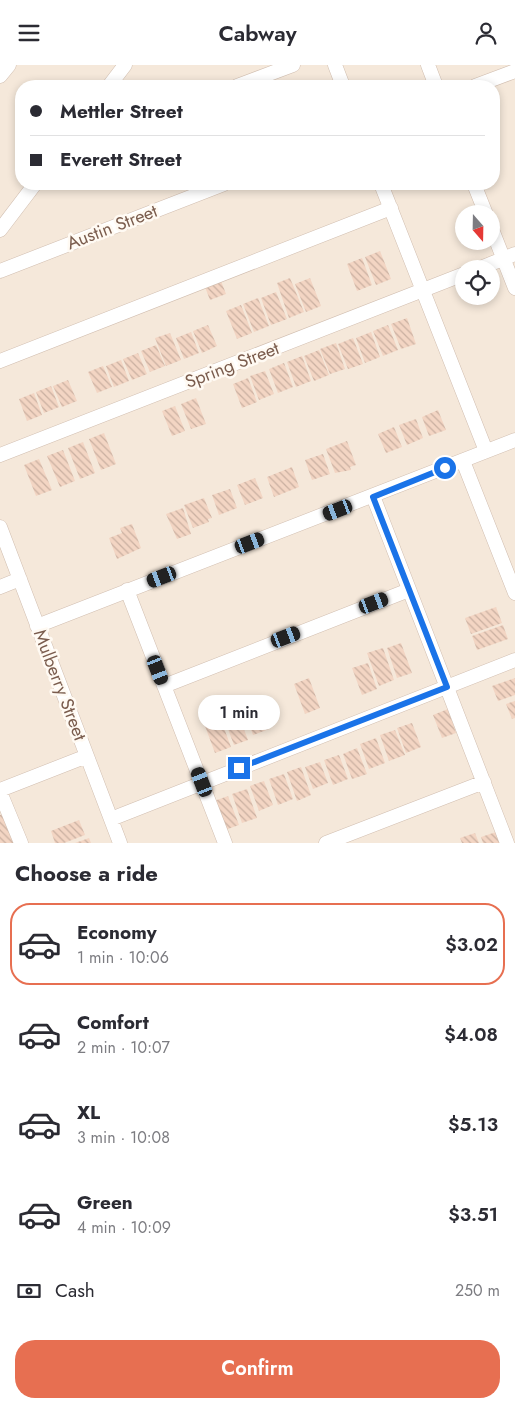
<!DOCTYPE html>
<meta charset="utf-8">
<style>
:root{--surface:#fff;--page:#f7f7f7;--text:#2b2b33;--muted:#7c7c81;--line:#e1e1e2;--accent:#e76f51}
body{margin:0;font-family:Jost,sans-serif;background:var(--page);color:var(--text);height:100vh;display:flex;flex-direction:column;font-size:19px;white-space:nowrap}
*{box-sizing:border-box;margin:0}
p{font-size:16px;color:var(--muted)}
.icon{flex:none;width:28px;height:28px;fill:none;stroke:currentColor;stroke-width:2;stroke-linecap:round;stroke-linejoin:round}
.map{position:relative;height:778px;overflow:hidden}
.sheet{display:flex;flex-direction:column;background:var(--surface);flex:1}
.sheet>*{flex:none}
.guide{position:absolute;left:15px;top:15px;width:485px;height:110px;border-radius:20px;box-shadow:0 2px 8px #0003;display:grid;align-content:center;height:110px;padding:0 15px;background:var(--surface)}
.needle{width:32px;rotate:160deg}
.buttons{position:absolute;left:455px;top:140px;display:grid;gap:10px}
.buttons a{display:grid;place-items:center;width:45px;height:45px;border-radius:50%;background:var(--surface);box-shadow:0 2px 8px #0003;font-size:25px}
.end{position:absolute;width:22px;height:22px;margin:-11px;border:6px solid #1a73e8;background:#fff;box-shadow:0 0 0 2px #fff}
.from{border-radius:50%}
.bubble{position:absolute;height:35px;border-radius:18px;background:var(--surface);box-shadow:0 2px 8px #0003;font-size:16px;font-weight:600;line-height:35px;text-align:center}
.car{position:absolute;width:15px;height:30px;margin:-15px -8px;border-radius:6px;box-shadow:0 0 4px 1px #0007;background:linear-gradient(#222 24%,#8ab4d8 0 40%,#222 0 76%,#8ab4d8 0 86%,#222 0)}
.guide b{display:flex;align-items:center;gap:18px;height:48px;font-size:19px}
.guide b+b{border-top:1px solid var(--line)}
.guide i{width:12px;height:12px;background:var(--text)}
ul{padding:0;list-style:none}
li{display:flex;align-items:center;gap:15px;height:82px;margin:0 10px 8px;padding:0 5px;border:2px solid transparent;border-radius:20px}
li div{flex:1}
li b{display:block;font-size:19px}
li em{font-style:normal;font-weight:600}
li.on{border-color:var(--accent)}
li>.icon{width:45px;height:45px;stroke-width:1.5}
h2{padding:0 15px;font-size:22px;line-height:60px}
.pay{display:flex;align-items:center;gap:12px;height:55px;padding:0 15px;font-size:19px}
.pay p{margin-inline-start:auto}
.action{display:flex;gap:10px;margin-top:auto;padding:10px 15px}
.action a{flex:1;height:58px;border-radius:20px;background:var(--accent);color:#fff;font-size:20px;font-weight:600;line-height:58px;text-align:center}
header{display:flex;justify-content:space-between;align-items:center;height:65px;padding:0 15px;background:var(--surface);font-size:22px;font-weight:600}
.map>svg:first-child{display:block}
.residential{fill:#f5e8da;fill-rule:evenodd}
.building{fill:url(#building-back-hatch)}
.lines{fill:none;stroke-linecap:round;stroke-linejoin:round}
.minor-casing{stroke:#d1beb0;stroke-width:15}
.minor{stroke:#fff;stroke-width:14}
.route{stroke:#1a73e8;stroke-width:6}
.labels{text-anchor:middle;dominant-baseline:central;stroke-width:5;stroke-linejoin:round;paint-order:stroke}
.street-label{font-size:18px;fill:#7a5c4d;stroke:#fffaf3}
</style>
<header><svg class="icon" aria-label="menu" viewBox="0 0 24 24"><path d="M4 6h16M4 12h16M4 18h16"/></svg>Cabway<svg class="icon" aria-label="person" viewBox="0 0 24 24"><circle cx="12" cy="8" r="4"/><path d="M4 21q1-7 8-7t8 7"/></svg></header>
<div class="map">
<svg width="515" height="778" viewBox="0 0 515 778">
<defs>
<pattern id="building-back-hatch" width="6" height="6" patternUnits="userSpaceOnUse" patternTransform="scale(1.25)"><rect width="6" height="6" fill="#f3d5c3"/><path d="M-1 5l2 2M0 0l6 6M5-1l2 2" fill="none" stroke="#cab0a1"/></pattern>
</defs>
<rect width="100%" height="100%" fill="#fdf6ec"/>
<path class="residential" d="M0,0H515V778H0ZM21,21H494V119H21ZM464,149H491V176H464ZM464,204H491V231H464Z"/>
<path class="building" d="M380,186L391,214L376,220L365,192Z
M362,193L372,220L357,226L347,199Z
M290,213L304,247L289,253L277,218Z
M310,213L321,241L306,247L295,219Z
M221,216L226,229L210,235L205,222Z
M276,227L287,254L271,260L261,233Z
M258,233L269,261L254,267L243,239Z
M241,240L252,268L237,274L226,246Z
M407,253L416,279L401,284L391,259Z
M208,260L217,281L202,288L193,266Z
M388,260L398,285L383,291L373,266Z
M191,267L199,288L184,294L176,273Z
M371,267L380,292L365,298L356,273Z
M170,268L181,295L166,301L155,273Z
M353,273L363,299L348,304L338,279Z
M336,278L345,304L330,309L320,284Z
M156,280L165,301L150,307L141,286Z
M319,285L329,310L314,316L304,291Z
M138,288L147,309L132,315L123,294Z
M302,291L311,316L296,322L287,297Z
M121,295L129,316L114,322L106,301Z
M284,298L293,322L278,328L269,304Z
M103,301L112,322L97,328L88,307Z
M265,306L274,329L259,335L250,311Z
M248,313L257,337L242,343L233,319Z
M68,315L77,336L62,342L53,321Z
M51,321L59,342L44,348L36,327Z
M34,328L42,350L27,356L19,334Z
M196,333L206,359L191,364L181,339Z
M175,341L185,366L172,371L162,346Z
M438,345L446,365L429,371L422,352Z
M416,354L423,373L407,380L399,360Z
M394,362L402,382L386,388L378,369Z
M104,368L116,399L101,405L89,374Z
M347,376L356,400L350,402L351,405L335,408L326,384Z
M83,377L95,408L80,414L68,383Z
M63,385L75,416L60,422L47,391Z
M323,389L330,409L312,415L305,395Z
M39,394L52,425L36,431L24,400Z
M292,402L299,422L274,432L267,412Z
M255,413L263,433L245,440L237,420Z
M230,424L237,443L219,450L212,430Z
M204,433L212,453L208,454L209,457L193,463L184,440Z
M183,443L191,469L177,474L166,449Z
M132,459L141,483L117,494L109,473L122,468L120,463Z
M496,542L502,558L471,569L465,553Z
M503,560L508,574L477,585L472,571Z
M401,578L412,608L397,613L387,583Z
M383,583L394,615L379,621L367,588Z
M368,598L377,624L362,630L352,603Z
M309,613L320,643L305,649L294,619Z
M515,613V630L498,636L492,621Z
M257,632L269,664L253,670L242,638Z
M515,636V653L512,654L506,639Z
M448,644L456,668L442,673L433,650Z
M237,646L248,675L234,680L223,651Z
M221,655L231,682L215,688L205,661Z
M412,658L421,682L406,688L397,663Z
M395,665L405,690L389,696L380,670Z
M376,673L385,698L369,704L360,679Z
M357,683L367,709L352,714L343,689Z
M339,690L348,714L333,720L324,695Z
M320,697L328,718L313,724L305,702Z
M301,702L311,730L297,736L287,707Z
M284,709L293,734L278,740L269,714Z
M264,716L273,740L259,746L250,721Z
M247,724L257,753L242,758L232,729Z
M228,731L239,760L225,765L214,736Z
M4,749L14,778H0V750Z
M79,755L85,770L64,778H55L51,766Z
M496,767L500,778H483L481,772Z
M475,768L479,778H462L460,773Z
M89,773L91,778H75Z"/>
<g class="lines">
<g class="minor-casing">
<path id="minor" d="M335,0L343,21
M428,0L436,21
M0,11L9,0
M109,21L125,0
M237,21L293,0
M475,21L515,6
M381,119L486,386
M474,119L486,149
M491,162L515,223
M0,165L35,119
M478,204L515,189
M0,206L224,119
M0,296L391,143
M0,390L464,209
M463,396L515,528
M373,431L507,778
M0,462L120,778
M0,522L20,514
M127,525L225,778
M37,561L515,375
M164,621L409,525
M0,725L87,691
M0,727L21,778
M111,754L515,595
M326,778L484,717"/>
</g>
<use href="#minor" class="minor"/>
</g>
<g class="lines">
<path class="route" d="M239,703L447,622L373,432L445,403"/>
</g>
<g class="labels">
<g class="street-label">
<text transform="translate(112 162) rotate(-21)">Austin Street</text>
<text transform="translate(232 300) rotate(-21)">Spring Street</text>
<text transform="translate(60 620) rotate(69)">Mulberry Street</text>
</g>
</g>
</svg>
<div class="buttons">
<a><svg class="needle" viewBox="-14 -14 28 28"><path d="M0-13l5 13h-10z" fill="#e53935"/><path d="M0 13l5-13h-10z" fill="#7c7c81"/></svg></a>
<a><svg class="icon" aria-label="locate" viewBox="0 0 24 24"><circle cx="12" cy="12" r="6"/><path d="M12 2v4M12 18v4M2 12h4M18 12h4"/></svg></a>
</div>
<i class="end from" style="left:445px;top:403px"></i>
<i class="end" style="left:239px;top:703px"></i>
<div class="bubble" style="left:198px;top:630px;width:82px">1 min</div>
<i class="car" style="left:338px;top:445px;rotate:249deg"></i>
<i class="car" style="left:250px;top:478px;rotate:69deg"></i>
<i class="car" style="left:162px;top:512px;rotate:249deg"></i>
<i class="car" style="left:374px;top:538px;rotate:69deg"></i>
<i class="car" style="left:286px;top:572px;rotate:69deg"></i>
<i class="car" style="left:158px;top:605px;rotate:159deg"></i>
<i class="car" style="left:202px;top:717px;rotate:339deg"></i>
<div class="guide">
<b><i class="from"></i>Mettler Street</b>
<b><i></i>Everett Street</b>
</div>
</div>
<section class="sheet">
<h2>Choose a ride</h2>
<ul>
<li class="on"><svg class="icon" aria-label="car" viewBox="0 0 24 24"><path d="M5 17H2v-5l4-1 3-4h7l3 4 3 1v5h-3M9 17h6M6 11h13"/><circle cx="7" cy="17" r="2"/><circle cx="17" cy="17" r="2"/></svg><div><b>Economy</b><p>1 min · 10:06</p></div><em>$3.02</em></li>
<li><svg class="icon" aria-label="car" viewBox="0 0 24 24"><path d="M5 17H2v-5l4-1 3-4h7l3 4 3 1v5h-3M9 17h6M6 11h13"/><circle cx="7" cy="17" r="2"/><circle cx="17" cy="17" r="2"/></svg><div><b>Comfort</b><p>2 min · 10:07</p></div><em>$4.08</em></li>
<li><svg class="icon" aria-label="car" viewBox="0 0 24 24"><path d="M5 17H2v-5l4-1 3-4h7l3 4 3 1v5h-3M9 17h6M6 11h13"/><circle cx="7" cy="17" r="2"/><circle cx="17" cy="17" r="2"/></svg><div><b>XL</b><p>3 min · 10:08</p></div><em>$5.13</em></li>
<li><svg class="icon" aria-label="car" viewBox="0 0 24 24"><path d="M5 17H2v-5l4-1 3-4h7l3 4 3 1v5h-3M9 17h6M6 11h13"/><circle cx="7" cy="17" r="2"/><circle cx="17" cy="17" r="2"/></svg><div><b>Green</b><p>4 min · 10:09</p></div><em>$3.51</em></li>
</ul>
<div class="pay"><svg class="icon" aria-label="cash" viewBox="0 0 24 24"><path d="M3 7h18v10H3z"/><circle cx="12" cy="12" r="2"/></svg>Cash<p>250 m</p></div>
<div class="action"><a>Confirm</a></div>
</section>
